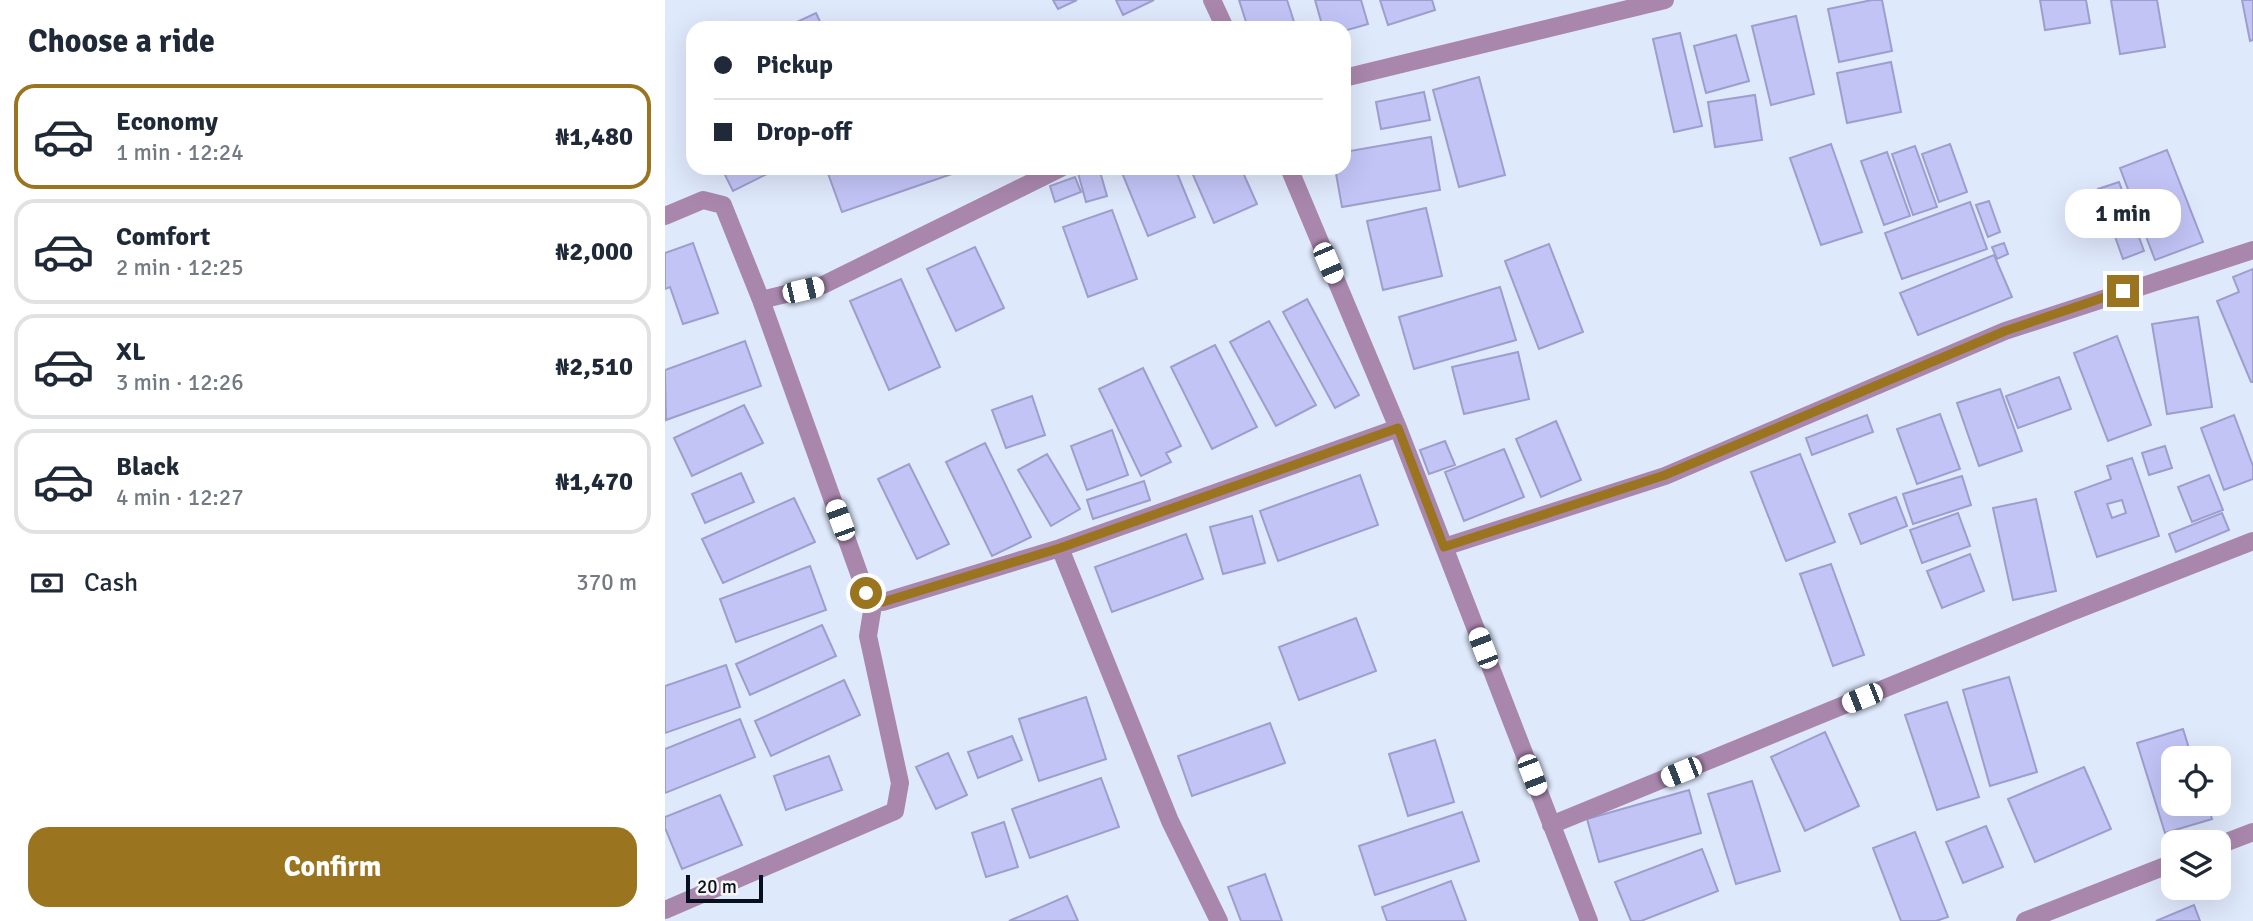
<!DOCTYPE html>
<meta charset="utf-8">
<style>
:root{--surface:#fff;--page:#f2f2f3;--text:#1f2937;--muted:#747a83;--line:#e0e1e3;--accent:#9a741f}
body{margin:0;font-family:Signika,sans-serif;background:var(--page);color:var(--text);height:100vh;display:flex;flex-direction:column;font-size:26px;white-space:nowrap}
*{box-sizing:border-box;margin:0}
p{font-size:23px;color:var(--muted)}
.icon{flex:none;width:38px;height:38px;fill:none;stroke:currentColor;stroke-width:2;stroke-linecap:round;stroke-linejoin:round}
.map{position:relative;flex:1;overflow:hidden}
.panel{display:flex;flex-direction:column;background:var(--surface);width:665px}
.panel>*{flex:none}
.guide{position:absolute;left:21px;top:21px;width:665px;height:154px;border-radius:21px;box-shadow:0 7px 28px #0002;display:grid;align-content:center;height:154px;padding:0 28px;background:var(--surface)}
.tools{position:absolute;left:1496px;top:746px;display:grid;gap:14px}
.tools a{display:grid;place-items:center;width:70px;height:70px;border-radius:14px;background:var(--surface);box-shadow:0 7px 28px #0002;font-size:35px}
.scale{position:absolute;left:21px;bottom:18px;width:77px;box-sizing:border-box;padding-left:7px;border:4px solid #081020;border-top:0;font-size:19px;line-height:24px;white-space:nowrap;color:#081020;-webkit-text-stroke:5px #f6f6f6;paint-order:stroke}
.end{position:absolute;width:32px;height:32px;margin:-16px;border:9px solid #9a741f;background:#fff;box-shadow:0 0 0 4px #fff}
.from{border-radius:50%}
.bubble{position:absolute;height:49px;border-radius:21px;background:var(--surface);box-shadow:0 7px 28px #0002;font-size:23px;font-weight:700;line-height:49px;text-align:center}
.car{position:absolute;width:21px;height:42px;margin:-21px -10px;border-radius:9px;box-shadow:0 0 5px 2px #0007;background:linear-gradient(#fff 24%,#345 0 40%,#fff 0 76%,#345 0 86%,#fff 0)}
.guide b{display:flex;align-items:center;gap:24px;height:66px;font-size:26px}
.guide b+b{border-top:2px solid var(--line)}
.guide i{width:18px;height:18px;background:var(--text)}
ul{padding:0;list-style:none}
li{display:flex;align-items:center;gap:21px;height:105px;margin:0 14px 10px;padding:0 14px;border:4px solid var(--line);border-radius:21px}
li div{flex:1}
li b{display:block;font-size:26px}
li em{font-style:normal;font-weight:700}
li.active{border-color:var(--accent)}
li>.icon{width:63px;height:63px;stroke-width:1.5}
h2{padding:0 28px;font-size:32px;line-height:84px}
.pay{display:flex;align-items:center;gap:18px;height:77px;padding:0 28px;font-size:26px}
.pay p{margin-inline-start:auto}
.cta{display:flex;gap:14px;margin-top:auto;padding:14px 28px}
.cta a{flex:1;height:80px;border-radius:21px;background:var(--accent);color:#fff;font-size:28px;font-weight:700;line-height:80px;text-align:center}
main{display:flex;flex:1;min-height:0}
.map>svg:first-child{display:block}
.building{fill:#c2c4f6;stroke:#9d9ece;stroke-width:2;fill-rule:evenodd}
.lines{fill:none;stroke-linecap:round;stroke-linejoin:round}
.minor{stroke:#a987ad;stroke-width:18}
.route{stroke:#9a741f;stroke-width:9}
</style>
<main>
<section class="panel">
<h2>Choose a ride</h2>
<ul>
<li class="active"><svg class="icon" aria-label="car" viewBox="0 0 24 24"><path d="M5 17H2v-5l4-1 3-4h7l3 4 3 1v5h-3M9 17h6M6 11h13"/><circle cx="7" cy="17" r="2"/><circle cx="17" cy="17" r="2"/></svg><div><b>Economy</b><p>1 min · 12:24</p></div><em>₦1,480</em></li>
<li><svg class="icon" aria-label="car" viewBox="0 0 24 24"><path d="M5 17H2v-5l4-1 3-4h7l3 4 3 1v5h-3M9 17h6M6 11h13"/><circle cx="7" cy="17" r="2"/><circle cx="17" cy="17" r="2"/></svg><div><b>Comfort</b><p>2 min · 12:25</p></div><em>₦2,000</em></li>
<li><svg class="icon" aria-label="car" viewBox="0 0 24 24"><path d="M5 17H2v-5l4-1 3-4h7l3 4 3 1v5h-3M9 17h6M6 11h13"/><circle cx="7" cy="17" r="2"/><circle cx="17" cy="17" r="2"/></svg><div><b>XL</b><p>3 min · 12:26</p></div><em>₦2,510</em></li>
<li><svg class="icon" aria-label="car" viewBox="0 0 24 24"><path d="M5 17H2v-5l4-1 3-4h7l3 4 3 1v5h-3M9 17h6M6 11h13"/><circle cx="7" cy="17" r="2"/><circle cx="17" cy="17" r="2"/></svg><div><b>Black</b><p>4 min · 12:27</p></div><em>₦1,470</em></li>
</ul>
<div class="pay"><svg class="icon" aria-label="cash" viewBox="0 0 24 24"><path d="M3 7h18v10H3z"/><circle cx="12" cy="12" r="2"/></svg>Cash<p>370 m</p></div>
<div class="cta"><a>Confirm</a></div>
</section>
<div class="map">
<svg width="1588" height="921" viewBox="0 0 1588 921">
<rect width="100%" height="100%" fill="#dfe9fc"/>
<path class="building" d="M388,0H412L393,9Z
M451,0H489L458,15Z
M574,0H622L631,28H583Z
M650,0H696L703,24L679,31V28H658Z
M715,0H767L770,10L723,25Z
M1207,0H1217L1227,51L1174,62L1163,9Z
M1375,0H1421L1425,23L1380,30Z
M1446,0H1492L1500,47L1455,54Z
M1577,0H1588V40L1585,41Z
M151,13L158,28H119Z
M1131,16L1149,94L1106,105L1087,26Z
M1015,33L1037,126L1009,132L988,39Z
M1071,35L1084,81L1041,93L1029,46Z
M1226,62L1236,112L1182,123L1172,73Z
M814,77L840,175L794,187L768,90Z
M759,92L765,120L716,129L711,102Z
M1090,95L1097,140L1050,147L1043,102Z
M766,137L775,190L677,207L670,168H679V152Z
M1166,144L1197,232L1156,245L1125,158Z
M1285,144L1302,192L1274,202L1257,154Z
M1250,146L1272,207L1248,215L1227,154Z
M1502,150L1538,242L1490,260L1455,168Z
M1222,152L1245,216L1219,225L1196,161Z
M73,168H104L106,172L68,191L60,175Z
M161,168H304L177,212Z
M434,168L442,196L421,202L413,173Z
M455,168H510L530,217L483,236Z
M525,168H576L592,204L549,223Z
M410,177L416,192L390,202L385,186Z
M1454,182L1479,251L1458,259L1433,189Z
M1324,201L1335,232L1323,237L1311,205Z
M1305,202L1322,249L1237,279L1220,233Z
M761,208L777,276L718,290L702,221Z
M447,210L472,279L423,297L398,227Z
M28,243L53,313L18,324L5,287L0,289V253Z
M1339,243L1343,254L1332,259L1327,247Z
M884,244L918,332L874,349L840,261Z
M310,247L339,308L291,331L262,269Z
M1329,255L1347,297L1253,335L1235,293Z
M1588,269V382H1586L1552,301L1574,292L1568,277Z
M236,279L275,367L224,390L185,301Z
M835,287L851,340L749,369L734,317Z
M642,299L694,395L670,408L618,312Z
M1533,317L1547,407L1502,414L1487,324Z
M604,321L651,405L611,426L565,342Z
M1452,336L1486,425L1443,441L1409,353Z
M80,341L96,386L1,420L0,370Z
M550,345L592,427L547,449L506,367Z
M853,352L864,399L799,414L787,367Z
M478,368L516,446L501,453L506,462L476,476L434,389Z
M1394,377L1406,409L1353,428L1341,396Z
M1335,389L1357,451L1314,466L1292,403Z
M367,396L380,435L341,448L327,410Z
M79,405L98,443L27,476L9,438Z
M1275,414L1295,469L1252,484L1232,429Z
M1202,415L1208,432L1147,455L1141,438Z
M1569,415L1588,466V479L1559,490L1536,428Z
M891,421L916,480L876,497L851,439Z
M447,430L463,475L422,490L406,446Z
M780,441L790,465L764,474L755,450Z
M320,443L366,537L327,556L281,462Z
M1500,446L1507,468L1484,475L1477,453Z
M839,449L859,497L799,521L780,472Z
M382,454L415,509L386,526L353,470Z
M1135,454L1170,542L1121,561L1086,472Z
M1467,458L1494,536L1432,557L1410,492L1446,479L1442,466ZM1457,500L1461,513L1447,518L1442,504Z
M244,464L284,544L252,559L213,479Z
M76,473L89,502L40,523L27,494Z
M695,475L713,525L613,561L595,511Z
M1544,475L1558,510L1527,522L1513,487Z
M1297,476L1306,505L1248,524L1238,494Z
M479,481L485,500L428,519L422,500Z
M1231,497L1242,526L1196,544L1184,514Z
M129,498L150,542L58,583L37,539Z
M1371,499L1391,591L1348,600L1328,508Z
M1293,513L1305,546L1257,563L1245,530Z
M1557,513L1564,530L1511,552L1504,534Z
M587,516L600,563L558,574L545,527Z
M521,534L538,579L447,612L430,567Z
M1305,554L1319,591L1277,608L1262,571Z
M1166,564L1199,655L1168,666L1135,574Z
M145,566L161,610L71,642L55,599Z
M691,618L711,671L634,700L614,647Z
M157,625L171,656L85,695L71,664Z
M61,665L75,707L0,733V686Z
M1344,677L1372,772L1325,786L1298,690Z
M179,680L195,715L106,756L90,721Z
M421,697L441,759L374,781L354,719Z
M1282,702L1314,797L1272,810L1240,715Z
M75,719L90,757L0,793V749Z
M605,723L620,763L527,796L513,756Z
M1518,729L1527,758H1508V803H1542L1547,819L1500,833L1472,743Z
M1160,732L1194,806L1140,831L1106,757Z
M347,736L357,760L313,778L303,752Z
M770,740L789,802L743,816L724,754Z
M283,753L302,795L271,809L251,767Z
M164,756L177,790L121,810L109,776Z
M1419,767L1446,829L1370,862L1343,799Z
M436,778L454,827L365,858L347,809Z
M1087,781L1115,871L1071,884L1043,794Z
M1024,790L1036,833L934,862L922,819Z
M55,795L77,845L17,869L0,828V817Z
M797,812L814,861L710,895L694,846Z
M339,822L353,867L321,877L307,833Z
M1321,826L1338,867L1298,883L1281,842Z
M1250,832L1283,917L1271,921H1236L1208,848Z
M1037,849L1053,891L976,921H966L950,882Z
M600,874L617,921H576L563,887Z
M786,881L801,921H722L717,907Z
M402,896L413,921H344Z
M1529,905L1535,921H1491Z"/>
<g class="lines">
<path class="minor" d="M547,0L560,28
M679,78L1000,0
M624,168L733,428L924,921
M0,216L38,200L58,205L96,300L201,593L218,602L395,548L733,428
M96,300L158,285L396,168
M779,547L1000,476L1340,331L1588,250
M395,548L505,821L554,921
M886,825L1404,613L1588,541
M1554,845L1588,832
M0,910L230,811L235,783L203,636L209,599
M1360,921L1508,863"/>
</g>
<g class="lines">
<path class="route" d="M201,593L218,602L395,548L733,428L779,547L1000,475L1340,331L1458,291"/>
</g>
</svg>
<div class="tools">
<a><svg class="icon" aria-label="locate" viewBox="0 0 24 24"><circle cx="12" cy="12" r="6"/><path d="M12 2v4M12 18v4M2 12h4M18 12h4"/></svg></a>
<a><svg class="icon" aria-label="layers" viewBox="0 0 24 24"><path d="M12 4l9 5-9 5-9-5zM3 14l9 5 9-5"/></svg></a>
</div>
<div class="scale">20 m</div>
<i class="end from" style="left:201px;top:593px"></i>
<i class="end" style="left:1458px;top:291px"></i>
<div class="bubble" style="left:1400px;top:189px;width:116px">1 min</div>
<i class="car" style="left:663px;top:263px;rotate:157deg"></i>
<i class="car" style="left:138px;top:290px;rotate:77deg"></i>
<i class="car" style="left:175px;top:520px;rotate:340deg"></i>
<i class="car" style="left:818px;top:648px;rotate:339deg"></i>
<i class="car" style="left:1197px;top:698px;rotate:248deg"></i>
<i class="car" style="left:1016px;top:772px;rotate:248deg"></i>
<i class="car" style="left:867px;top:775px;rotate:159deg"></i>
<div class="guide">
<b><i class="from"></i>Pickup</b>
<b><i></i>Drop-off</b>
</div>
</div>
</main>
